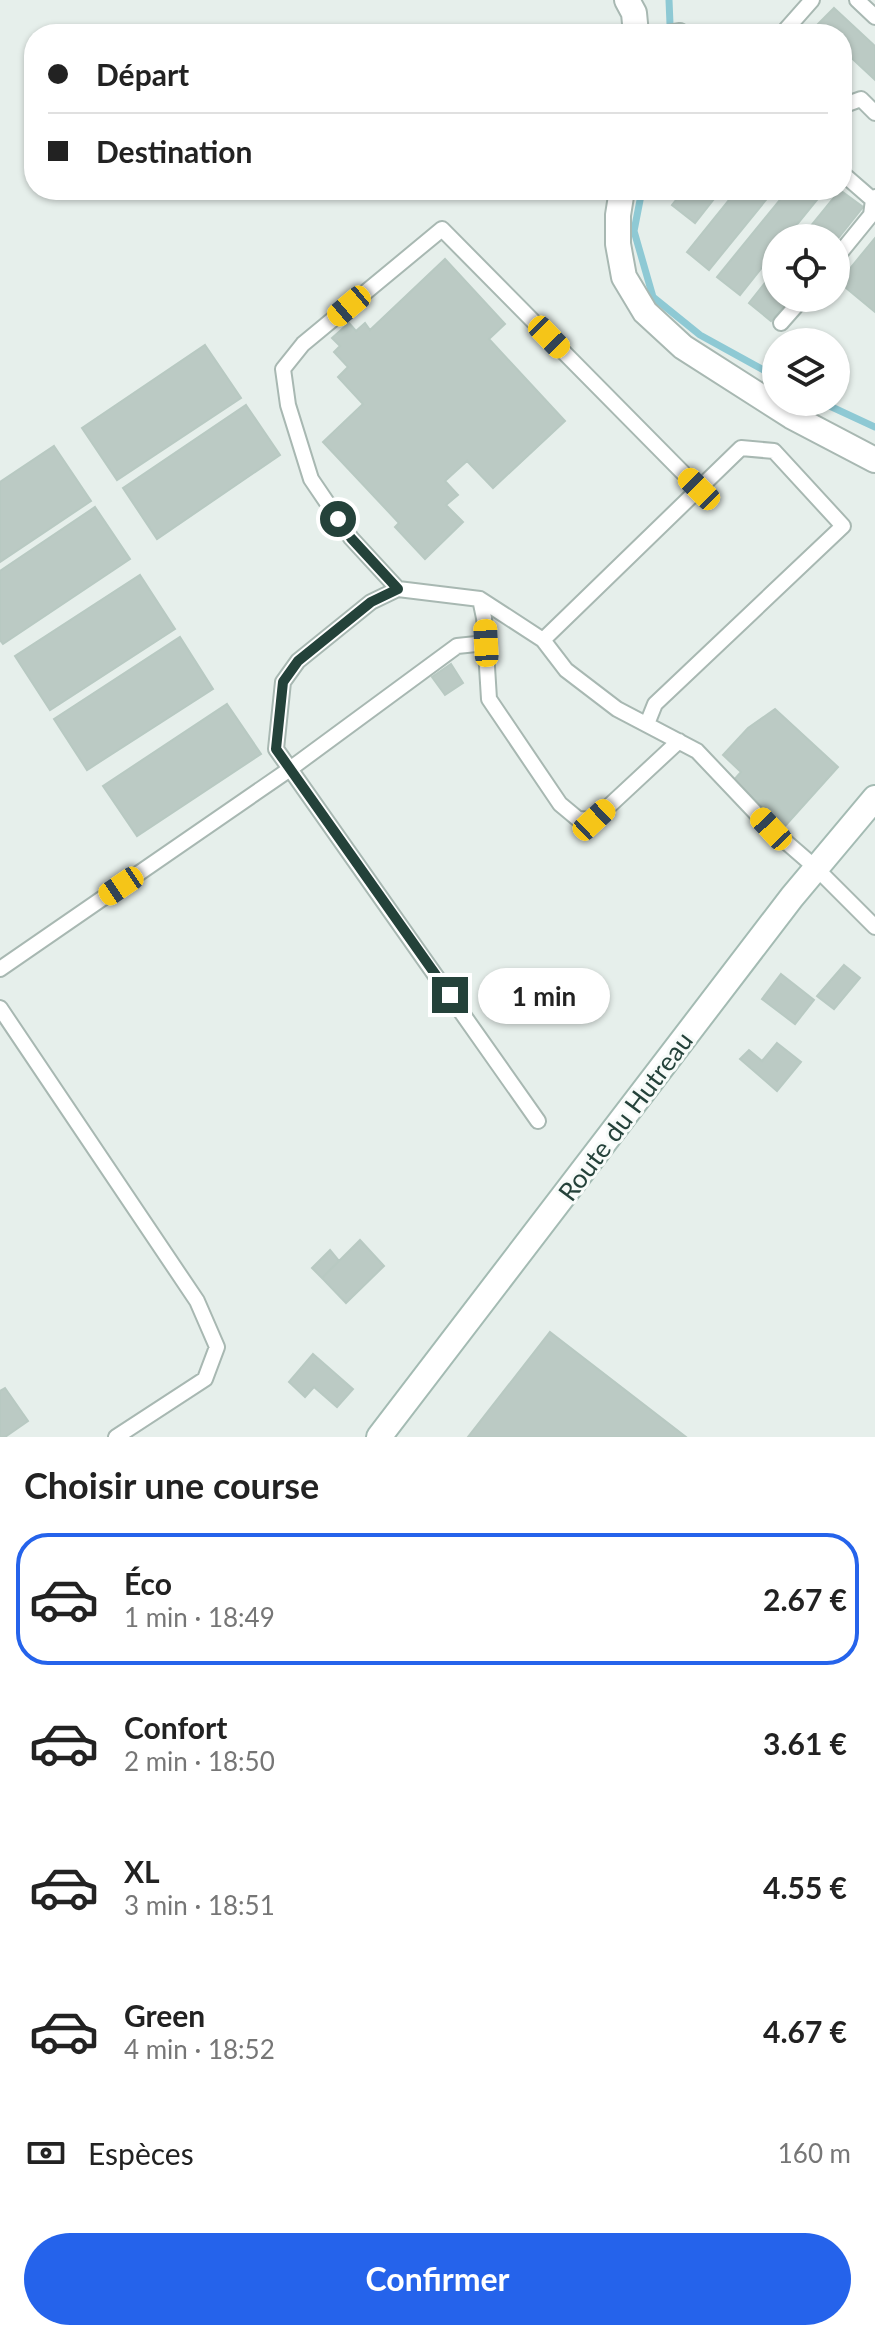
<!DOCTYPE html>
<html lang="fr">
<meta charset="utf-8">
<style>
:root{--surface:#fff;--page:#f6f6f6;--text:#222;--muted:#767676;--line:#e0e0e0;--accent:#2563eb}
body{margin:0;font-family:Lato,sans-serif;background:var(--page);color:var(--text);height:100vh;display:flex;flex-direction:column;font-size:30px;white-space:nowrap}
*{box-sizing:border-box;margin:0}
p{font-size:26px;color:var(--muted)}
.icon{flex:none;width:44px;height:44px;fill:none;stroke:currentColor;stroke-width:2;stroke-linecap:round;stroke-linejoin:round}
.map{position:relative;height:1437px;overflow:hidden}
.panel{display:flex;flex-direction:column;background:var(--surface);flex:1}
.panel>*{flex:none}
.guide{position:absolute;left:24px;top:24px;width:828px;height:176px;border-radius:32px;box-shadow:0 2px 6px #0004;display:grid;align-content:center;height:176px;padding:0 24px;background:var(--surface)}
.fabs{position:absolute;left:762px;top:224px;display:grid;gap:16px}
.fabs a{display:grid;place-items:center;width:88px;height:88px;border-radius:50%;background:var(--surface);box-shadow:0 2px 6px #0004;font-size:40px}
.end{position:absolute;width:36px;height:36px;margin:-18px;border:10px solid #24423a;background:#fff;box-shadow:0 0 0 4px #fff}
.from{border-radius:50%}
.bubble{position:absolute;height:56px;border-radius:28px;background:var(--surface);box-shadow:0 2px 6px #0004;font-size:26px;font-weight:700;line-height:56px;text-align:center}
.car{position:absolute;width:24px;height:48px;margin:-24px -12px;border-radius:10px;box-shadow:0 0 6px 2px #0007;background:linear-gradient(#f5c518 24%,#345 0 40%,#f5c518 0 76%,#345 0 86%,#f5c518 0)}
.guide b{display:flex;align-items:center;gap:28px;height:76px;font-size:30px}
.guide b+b{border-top:2px solid var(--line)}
.guide i{width:20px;height:20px;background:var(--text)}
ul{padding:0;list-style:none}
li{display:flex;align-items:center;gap:24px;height:132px;margin:0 16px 12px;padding:0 8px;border:4px solid transparent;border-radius:32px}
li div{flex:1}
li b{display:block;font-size:30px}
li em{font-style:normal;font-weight:700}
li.current{border-color:var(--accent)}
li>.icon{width:72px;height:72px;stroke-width:1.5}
h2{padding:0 24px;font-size:36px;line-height:96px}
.pay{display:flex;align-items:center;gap:20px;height:88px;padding:0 24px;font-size:30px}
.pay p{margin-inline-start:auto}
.action{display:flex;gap:16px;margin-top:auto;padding:16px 24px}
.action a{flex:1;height:92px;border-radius:48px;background:var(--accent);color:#fff;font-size:32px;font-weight:700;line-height:92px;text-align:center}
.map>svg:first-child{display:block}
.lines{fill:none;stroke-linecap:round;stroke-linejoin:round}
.stream{stroke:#8ec9d4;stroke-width:7}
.building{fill:#bbcac4;stroke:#b8c9c2;stroke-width:2}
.lane-casing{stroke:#a8b8b2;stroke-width:18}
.street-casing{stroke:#a8b8b2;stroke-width:28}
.secondary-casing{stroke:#a4bbb3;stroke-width:28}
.lane{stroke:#fff;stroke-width:14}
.street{stroke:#fff;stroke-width:24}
.secondary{stroke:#fff;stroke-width:24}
.route{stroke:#24423a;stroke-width:10}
.labels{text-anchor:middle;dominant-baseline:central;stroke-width:6;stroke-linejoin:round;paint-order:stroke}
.street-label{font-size:26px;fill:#24423a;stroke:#f7fbf9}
</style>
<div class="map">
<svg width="875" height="1437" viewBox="0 0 875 1437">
<rect width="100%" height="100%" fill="#e6efeb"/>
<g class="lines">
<path class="stream" d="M669,0L670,24
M642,190L634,231L653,297L700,335L776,377
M821,402L875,427"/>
</g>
<path class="building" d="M834,8L875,46V80L842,49V34H826L817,25Z
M684,190H721L695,223L672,205Z
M737,190H774L709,270L687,252Z
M788,190H825L786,238H776V250L740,295L717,277Z
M840,190L863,207L836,241V238H801Z
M875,238V312L839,282Z
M445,259L505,324L489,339L565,421L493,488L467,461L445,481L458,495L446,505L463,522L425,559L395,527L399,523L323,442L363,404L338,377L348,367L334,352L340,346L332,338L349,323L356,331L365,323L370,330Z
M776,269V298H790L771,321L749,303Z
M205,345L241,398L117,480L82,428Z
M246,405L280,455L157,539L123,488Z
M54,446L91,501L0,562V482Z
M95,507L130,559L3,644L0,640V571Z
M140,575L175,629L50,710L15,656Z
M180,637L213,689L87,770L54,719Z
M451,664L463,683L445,695L432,677Z
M227,704L261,754L137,836L103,786Z
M775,709L838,767L785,826L733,781L741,772L723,755L748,728Z
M844,965L860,978L834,1009L817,996Z
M781,974L814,1000L795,1024L762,999Z
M777,1043L801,1062L777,1091L740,1059L749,1050L762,1061Z
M360,1240L384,1266L346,1303L322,1278Z
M330,1250L339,1261L322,1278L312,1268Z
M550,1332L686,1437H468Z
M313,1354L353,1389L337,1407L314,1387L305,1397L289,1382Z
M5,1388L28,1421L5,1437H0V1391Z"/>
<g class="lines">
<g class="lane-casing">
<path id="lane" d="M857,0L875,17
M662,34L680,31L685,34
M782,34L812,0
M842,106L861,99L875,113
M842,173L873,200
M836,258L871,215L873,200L875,197
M781,323L803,298
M398,589L351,538L311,479L288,405L283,369L303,344L442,229L699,489
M480,599L484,618L489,699L560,804L578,819L594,820L679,741
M647,724L655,704L843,526L774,451L741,448L543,640L566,670L617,709L697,751L771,829L816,868L875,927
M0,969L290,769L457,646L486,643
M0,1008L197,1301L217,1347L205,1379L116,1437
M538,1121L276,749L283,682L298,661L371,602L398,589L480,599L543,640"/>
</g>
<g class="street-casing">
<path id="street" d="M627,0L634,13L636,34
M622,190L618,215V244L624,277L645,312L683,347L791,416L875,460"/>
</g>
<g class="secondary-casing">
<path id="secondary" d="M379,1437L792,897L875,798"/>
</g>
<use href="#lane" class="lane"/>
<use href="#street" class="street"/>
<use href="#secondary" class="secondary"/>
</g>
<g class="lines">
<path class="route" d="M338,519L351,538L398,589L371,602L298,661L283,682L276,749L450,995"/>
</g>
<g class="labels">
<g class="street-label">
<text transform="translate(625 1116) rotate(-53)">Route du Hutreau</text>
</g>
</g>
</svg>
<div class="fabs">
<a><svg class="icon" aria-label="locate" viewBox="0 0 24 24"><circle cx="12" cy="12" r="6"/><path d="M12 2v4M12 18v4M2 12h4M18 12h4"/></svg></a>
<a><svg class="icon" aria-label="layers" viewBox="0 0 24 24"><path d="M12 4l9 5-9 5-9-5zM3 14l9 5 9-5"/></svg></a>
</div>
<i class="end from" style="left:338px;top:519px"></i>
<i class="end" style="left:450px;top:995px"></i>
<div class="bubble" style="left:478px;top:968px;width:132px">1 min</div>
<i class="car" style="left:349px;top:306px;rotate:230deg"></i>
<i class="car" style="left:549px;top:337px;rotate:136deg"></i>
<i class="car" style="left:699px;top:489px;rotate:315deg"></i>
<i class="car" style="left:486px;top:643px;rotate:357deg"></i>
<i class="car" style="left:594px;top:820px;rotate:47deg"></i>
<i class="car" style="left:771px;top:829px;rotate:317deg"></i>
<i class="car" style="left:121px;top:886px;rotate:236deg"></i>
<div class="guide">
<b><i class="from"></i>Départ</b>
<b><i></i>Destination</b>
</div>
</div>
<section class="panel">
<h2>Choisir une course</h2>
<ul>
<li class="current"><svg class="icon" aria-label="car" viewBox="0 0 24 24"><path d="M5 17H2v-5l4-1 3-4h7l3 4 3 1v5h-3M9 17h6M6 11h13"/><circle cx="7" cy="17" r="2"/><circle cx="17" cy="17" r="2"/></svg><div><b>Éco</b><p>1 min · 18:49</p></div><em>2.67 €</em></li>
<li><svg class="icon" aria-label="car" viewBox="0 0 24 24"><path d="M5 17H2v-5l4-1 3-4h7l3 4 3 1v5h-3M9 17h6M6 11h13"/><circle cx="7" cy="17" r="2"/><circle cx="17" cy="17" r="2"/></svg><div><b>Confort</b><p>2 min · 18:50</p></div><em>3.61 €</em></li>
<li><svg class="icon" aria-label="car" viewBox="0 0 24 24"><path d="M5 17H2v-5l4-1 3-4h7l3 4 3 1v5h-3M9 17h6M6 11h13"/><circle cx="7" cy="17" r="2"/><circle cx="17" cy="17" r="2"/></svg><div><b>XL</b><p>3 min · 18:51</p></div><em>4.55 €</em></li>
<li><svg class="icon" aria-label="car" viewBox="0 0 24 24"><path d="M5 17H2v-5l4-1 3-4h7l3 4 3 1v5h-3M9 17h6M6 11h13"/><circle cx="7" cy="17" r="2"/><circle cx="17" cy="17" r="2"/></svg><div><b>Green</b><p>4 min · 18:52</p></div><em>4.67 €</em></li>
</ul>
<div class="pay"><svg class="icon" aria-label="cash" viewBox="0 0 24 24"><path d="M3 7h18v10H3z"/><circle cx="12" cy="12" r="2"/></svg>Espèces<p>160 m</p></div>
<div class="action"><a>Confirmer</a></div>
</section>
